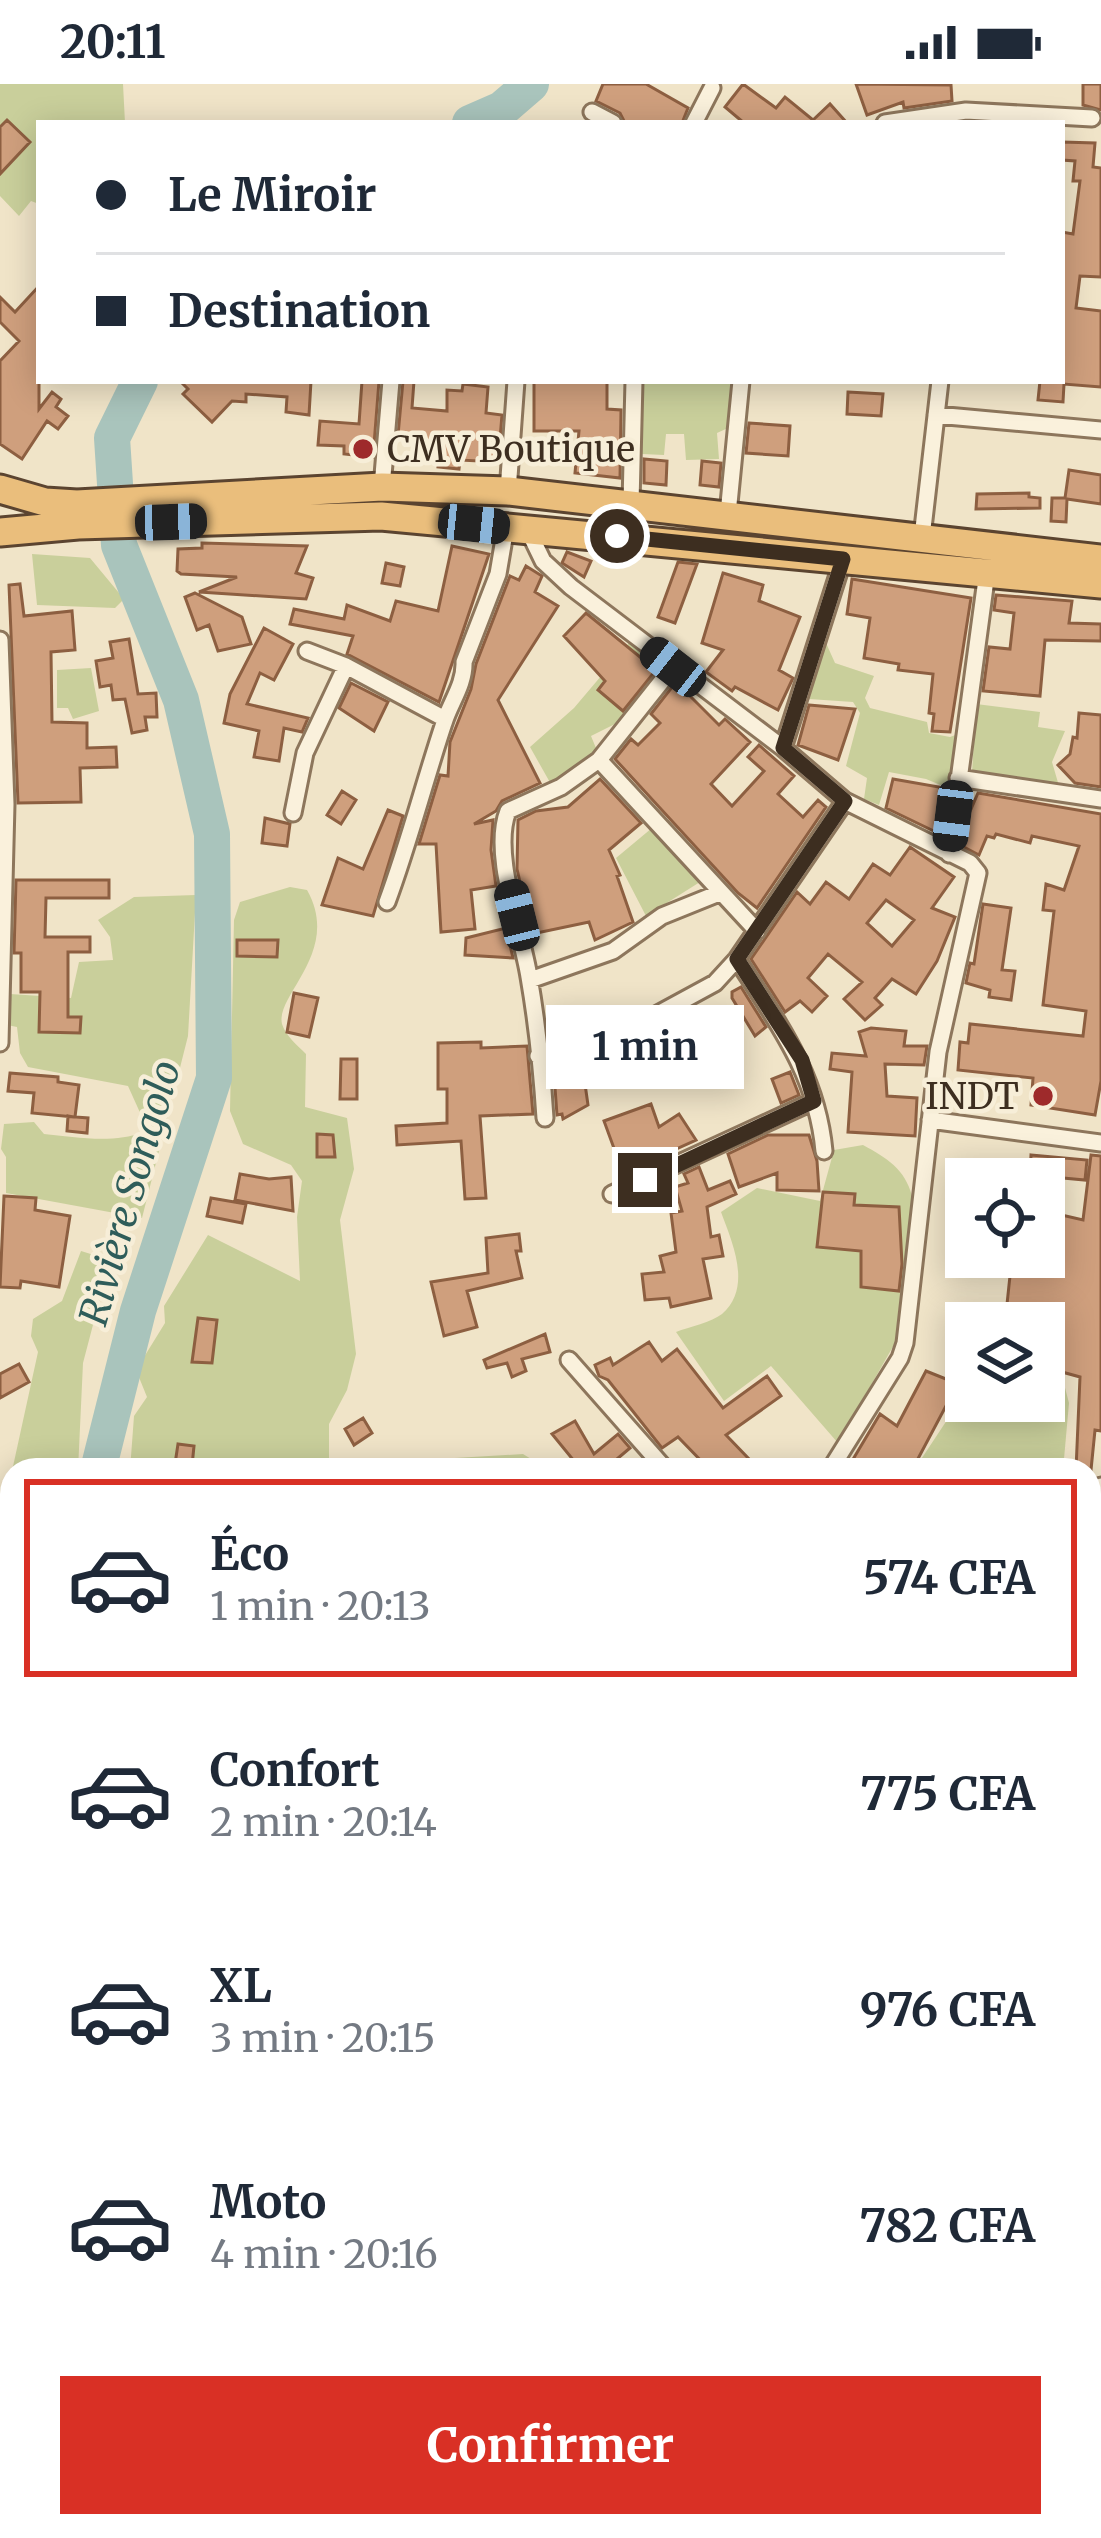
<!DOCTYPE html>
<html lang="fr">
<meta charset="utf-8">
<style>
:root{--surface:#fff;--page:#f2f2f3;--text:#1f2937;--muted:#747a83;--line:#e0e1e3;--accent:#d93025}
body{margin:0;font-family:Merriweather,serif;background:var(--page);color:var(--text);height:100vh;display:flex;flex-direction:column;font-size:45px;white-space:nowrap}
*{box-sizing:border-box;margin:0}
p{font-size:39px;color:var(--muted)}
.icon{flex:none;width:66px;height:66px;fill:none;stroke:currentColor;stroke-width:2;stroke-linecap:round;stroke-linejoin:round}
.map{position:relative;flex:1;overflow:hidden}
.panel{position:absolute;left:0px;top:1374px;width:1101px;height:1080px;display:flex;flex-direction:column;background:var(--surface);border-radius:36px 36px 0 0;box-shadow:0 6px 30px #0003}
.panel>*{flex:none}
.banner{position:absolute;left:36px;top:36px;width:1029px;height:264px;border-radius:0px;box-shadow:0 6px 30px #0003;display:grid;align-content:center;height:264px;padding:0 60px;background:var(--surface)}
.tools{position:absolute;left:945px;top:1074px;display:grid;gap:24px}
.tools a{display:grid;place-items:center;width:120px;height:120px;border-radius:0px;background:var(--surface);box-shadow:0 6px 30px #0003;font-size:60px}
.end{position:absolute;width:54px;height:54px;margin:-27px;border:15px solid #3d2e20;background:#fff;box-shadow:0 0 0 6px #fff}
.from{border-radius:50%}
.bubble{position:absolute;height:84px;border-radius:0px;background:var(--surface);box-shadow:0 6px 30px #0003;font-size:39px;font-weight:700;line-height:84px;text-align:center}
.car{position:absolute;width:36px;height:72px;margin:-36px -18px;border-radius:15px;box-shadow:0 0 9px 3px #0007;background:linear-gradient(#222 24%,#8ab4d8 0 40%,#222 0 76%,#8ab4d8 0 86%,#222 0)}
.banner b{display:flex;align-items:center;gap:42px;height:114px;font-size:45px}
.banner b+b{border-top:3px solid var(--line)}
.banner i{width:30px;height:30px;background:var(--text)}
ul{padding:21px 0 0;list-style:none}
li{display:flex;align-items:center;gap:36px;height:198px;margin:0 24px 18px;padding:0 36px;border:6px solid transparent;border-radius:0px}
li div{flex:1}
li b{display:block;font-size:45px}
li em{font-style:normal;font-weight:700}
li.selected{border-color:var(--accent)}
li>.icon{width:108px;height:108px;stroke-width:1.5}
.action{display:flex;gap:24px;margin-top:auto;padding:24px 60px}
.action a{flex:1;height:138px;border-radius:0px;background:var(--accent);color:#fff;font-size:48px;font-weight:700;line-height:138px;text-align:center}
.status{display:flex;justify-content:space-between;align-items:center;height:84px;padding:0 60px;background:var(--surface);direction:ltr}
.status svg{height:33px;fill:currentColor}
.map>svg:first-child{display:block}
.green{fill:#c9cf9b}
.water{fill:#a9c4bc;stroke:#6f938a;stroke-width:3}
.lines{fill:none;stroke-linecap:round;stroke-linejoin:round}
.river{stroke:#a9c4bc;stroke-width:36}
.building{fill:#cf9f7d;stroke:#8d5f41;stroke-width:3;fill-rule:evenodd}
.service-casing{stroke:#8d765c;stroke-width:14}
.minor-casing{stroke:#8d765c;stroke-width:21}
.trunk-casing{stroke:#5b4430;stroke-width:33}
.service{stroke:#faf1dc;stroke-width:8}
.minor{stroke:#faf1dc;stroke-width:15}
.trunk{stroke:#eabe7c;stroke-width:27}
.route{stroke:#3d2e20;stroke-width:15}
.poi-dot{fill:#9e2a2b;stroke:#f7eed8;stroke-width:4.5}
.labels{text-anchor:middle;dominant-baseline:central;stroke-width:9;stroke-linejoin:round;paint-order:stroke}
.poi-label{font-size:36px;fill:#3d2e20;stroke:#f7eed8;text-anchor:start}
.water-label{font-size:39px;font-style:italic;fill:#2f5d5a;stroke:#f7eed8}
</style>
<div class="status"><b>20:11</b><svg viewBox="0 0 49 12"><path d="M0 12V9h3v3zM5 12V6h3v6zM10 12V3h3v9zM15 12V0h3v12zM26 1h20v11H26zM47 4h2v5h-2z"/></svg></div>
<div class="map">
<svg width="1101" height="2454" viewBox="0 0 1101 2454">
<rect width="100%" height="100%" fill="#f0e4c8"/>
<path class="green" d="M0,0H123L125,39H39V120L31,117L19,132L0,112Z
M638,297H745L741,338L717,349L719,375L686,376L684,350H666L664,371L642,370Z
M32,470L90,474L124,515L115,524L37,521Z
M629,559L664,585L621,637L591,652L598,669L552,702L530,663L574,624Z
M826,559L835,579L874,592L865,614L870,624L927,638L929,649L950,653L961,649L950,705L926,695L889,688L879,721L864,715L867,694L846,682L860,629L853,618L809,615Z
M91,584L99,627L73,635L68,624H57V586Z
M976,620L1040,628L1038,643L1065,647L1052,678L1059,702L972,689Z
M652,744L700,798L646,832L616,774Z
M290,803L307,806C342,868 275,911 282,940C285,951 298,962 306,970L305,1023L347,1034L354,1085L340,1136L356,1270L347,1306L329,1340V1377L324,1386H130L134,1332L147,1313L136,1286L165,1239L164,1222L208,1151L300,1197L297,1133L302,1097L291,1081L243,1060L230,1027L234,836L240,818Z
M196,811L188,952L142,1134L6,1109V1073L1,1065L4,1040L34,1038L44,1050C75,1053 114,1060 143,1048L142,1033L128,1002L28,983L20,969L17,943L7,941L10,910L71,914L79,878L113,876L110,853L98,836L134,813Z
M863,1061C887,1074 905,1085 912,1112L895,1259L838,1359L771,1282L724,1317L676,1248C689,1243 712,1238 722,1230C753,1203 732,1158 721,1128L757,1104L820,1117L834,1066Z
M81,1167L110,1176L83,1279L78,1386L12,1387L38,1268L31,1252L33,1235L62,1217Z
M1044,1294L1063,1296L1069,1319L1063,1386H914L953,1327L982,1334L989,1317H1044Z
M523,1370L549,1386H407L421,1376Z
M12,1502V1837L0,1834V1528Z
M0,1841L12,1844V2002L2,2025L12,2034V2442H69L55,2454H0Z
M1089,2139L1101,2147V2454H730L732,2442H1089Z"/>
<path class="water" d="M1089,2353L1101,2356V2454H922L926,2442H1089Z"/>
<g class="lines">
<path class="river" d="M470,39L502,25L531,0
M98,1386L138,1227L214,994L212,750L181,616L119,461L112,354L140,297
M88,2454L106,2442"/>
</g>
<path class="building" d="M603,0H646L688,24L682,39H625L620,29L596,17Z
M743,0L776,24L785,13L813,36L830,20L847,39H744L725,23Z
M856,0L951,1L952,17L904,24L903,18L867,31Z
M1083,0H1101V26L1083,21Z
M7,36L30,58L0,90V43Z
M1062,58L1095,59L1093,83L1101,84V193L1080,192L1076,224L1101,227V303L1064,300L1063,318L1038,316L1040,297H1062V148L1073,150L1080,97H1073L1075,77L1062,76Z
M39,202V325L52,308L61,315L56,323L68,332L58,345L47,337L22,375L0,360V277L19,257L0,238V213L15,228Z
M180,297H311L309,331L286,328L287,313L246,310V318L232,317L212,338L183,310L188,305Z
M362,297H379L373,373L344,370V362L318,361L320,337L359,340Z
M403,297H414L412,324L447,327V306L462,307L463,300L488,303L486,329L502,331L498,378L460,376L459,385L438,383L440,360L412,358L413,352L398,351Z
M607,297V325L621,326L620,394L575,389L579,347H534V298Z
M848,308L883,310L881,332L847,330Z
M749,339L790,342L788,372L746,369Z
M644,375L667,377L666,401L644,399Z
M702,377L721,379L719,403L700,401Z
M1069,386L1101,391V420L1067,415L1066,438L1051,437L1052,414H1065Z
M1029,409V413L1040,414V424L976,425L977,410Z
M202,459L307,462L296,489L313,494L306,515L199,508L237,493L181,490L177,487L178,465L202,464Z
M452,462L489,470L439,618L347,570L353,552L290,540L294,525L344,535L347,521L390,537L396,517L438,527Z
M567,468L591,477L584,493L562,479Z
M678,478L697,480L675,539L658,533Z
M386,479L404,483L400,502L382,499Z
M526,482L542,492L535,508L558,522L498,616L540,699L502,717L496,727L474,740L493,736L491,766L496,802L471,806L475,845L441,848L436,760H419L440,691L448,692L450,658L471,605L476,580L510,492L519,496Z
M723,489L763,501L759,517L800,533L779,586L793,594L778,626L735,603L732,607L706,588L723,566L702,559Z
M852,495L971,514L950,648L932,647L934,630L929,629L933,590L898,586L899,580L864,574L870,534L847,530Z
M20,500L24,532L72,527L75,566L51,568L52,638L87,639V664L116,663L117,683L80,684L81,718L18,719L9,501Z
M195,509L242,533L251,560L218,567L209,541L197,546L185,513Z
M996,511L1072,517L1069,539L1101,540V557L1045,556L1040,612L983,607L989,563L1010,565L1014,529L994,526Z
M586,529L656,586L623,627L598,606L605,597L564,552Z
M264,544L293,560L274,596L260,589L247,620L308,634L302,648L284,644L279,677L254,673L259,647L224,639L230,610Z
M129,555L138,610L156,609L157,633H145L147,646L132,649L125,615L113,616L111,601L100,603L96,577L113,574L110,558Z
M676,598L719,641L725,635L750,658L711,700L732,722L764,687L748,673L759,661L794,692L778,710L803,733L818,716L826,723L757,824L738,809L615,675L631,655L638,661L660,639L651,630Z
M351,599L388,618L374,647L339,624Z
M809,621L855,625L838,676L798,661Z
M1079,629L1101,631V703L1075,699L1058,681L1070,670L1073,653L1077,654Z
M600,695L641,739L609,766L620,791L617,792L633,838L595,856L589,838L532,850L517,785L518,736L536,727L568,723Z
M893,695L939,703L944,715L940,750L886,724Z
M342,707L356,716L341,740L327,731Z
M978,709L1101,730V997L1095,1031L1031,1021L1033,994L958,986L960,958L968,959L970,940L1083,952L1086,927L1043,921L1054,827L1043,826L1046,800L1064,806L1079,762L1032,752L1030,759L996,750L994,754L987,752L979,771L962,762L965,739Z
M388,726L403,732L373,832L322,821L338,774L363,785Z
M265,734L290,740L287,762L262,759Z
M910,763L954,793L932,824L955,833L937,877L916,910L892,895L875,914L882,921L865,936L844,915L862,898L828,870L808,894L827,912L812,928L800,917L785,928L751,875L797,808L810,820L826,798L849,815L873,780L890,791ZM886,816L914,836L892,862L867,839Z
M16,796H109V814H46L45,853H90V868H68V933H81L80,949L39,948L40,908H21V869H14Z
M983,820L1011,824L1002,886L1015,887L1011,916L989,913L990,906L966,899L970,879L974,880Z
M506,844L513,874L465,871L466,854Z
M237,856H278L277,873L237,872Z
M741,903L766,943L755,952L732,914V908Z
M294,909L318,914L309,953L287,948Z
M709,928L721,953L692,974L697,983L659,1002L636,970L671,951L669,947Z
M871,944L906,947L904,962H927L924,981L885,980L887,1012L917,1014L915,1052L848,1048L852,988L830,985L832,969L866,972L859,948Z
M481,958V964L527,962L533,1030L480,1032L486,1114L465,1115L461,1057L397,1061L396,1042L447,1039V1005H438V959Z
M341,975H357V1015H340Z
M583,986L588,1021L563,1035L562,1030L557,1031L554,990Z
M790,988L799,1011L781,1019L772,995Z
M10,989L58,993V998L79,1001L75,1033L88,1034L87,1049L67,1047L68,1032L74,1033L32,1029L34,1009L8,1007Z
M651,1020L659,1043L679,1030L696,1056L623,1089L604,1037Z
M317,1050L333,1051L335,1073H317Z
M768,1051H809L817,1077L819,1107L777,1106V1089L739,1103L728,1070Z
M1031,1071L1087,1076L1085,1096L1030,1091Z
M1091,1071L1101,1072V1347L1095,1346L1091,1386H1076L1080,1293L1044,1283V1239H1005L1012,1173H1044V1127L1083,1136Z
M699,1083L708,1106L730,1097L736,1110L707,1123L711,1153L719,1151L723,1172L703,1175L711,1214L671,1223L669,1214L645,1216L642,1190L664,1188L660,1172L676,1168L671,1129L682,1127L675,1103L688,1099L684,1090Z
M240,1090L269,1095L291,1093L293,1127L235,1116Z
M823,1108L855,1110L854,1121L899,1123L902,1180L899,1207L861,1203V1167L817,1163Z
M4,1112L36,1114L35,1126L70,1132L59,1203L21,1197L20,1204L0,1203Z
M211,1114L246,1120L242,1139L207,1132Z
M519,1150L521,1167H516L522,1194L467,1207L477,1243L444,1252L431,1198L488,1189L486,1154Z
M198,1234L217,1236L212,1279L192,1278Z
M545,1250L550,1268L522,1275L526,1287L512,1293L507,1279L487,1284L484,1276Z
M649,1258L662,1277L677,1265L723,1324L767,1292L781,1312L726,1351L749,1375L737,1386H710L678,1353L662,1364L608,1296L599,1292L595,1281L610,1274L613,1281Z
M19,1280L29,1298L0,1314V1290Z
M926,1287L966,1303V1324L947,1320L912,1386H858L849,1382L880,1330L897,1342Z
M363,1334L372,1349L354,1361L345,1345Z
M575,1337L594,1370L618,1350L630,1364L604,1386H575L579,1383L552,1350Z
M178,1360L194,1362L192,1382L175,1380Z"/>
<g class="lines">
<g class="service-casing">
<path id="service" d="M1089,2320L1101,2324
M886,2454L890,2442"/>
</g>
<g class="minor-casing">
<path id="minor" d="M592,28L613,39
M694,39L712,4
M885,39L966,27L1092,34
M936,331L1101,346
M382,403L391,297
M508,407L516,297
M631,419L634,297
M728,430L741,297
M527,444L543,477L571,503L783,664L845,717L970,779L978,789L938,968L905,1259L900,1274L830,1386
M922,453L940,297
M0,556L6,720L0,959
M307,567L346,582L445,635
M783,664L843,475
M599,676L757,847
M958,694L1101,715
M293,729L305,669L346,582
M949,770L987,488
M387,818C409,759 424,699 444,639C450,619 465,600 464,578L498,490L506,443
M737,875C777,938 817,990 824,1067
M530,896L613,867L662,832L719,809
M538,972L645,937L715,899L737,875L845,717
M545,1034C542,987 537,939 529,893C522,847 491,770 508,727L561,703L599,676L673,583
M930,1036L1101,1059
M612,1110L814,1017
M569,1276L666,1386
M1101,1402L1094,1494L1095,1524L1101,1529
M1089,1634L1101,1624
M1089,2061L1101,2064
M1101,2098L1093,2115L1101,2119"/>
</g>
<g class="trunk-casing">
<path id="trunk" d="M0,405L45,418L77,420L382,403L508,407L1101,475
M0,448L78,441L381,432L1101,500"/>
</g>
<use href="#service" class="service"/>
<use href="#minor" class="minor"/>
<use href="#trunk" class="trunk"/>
</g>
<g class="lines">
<path class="route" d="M617,452L843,475L783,664L845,717L737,875L802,976L814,1017L645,1096"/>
</g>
<g class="poi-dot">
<circle cx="363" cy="365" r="12"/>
<circle cx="1043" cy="1012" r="12"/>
</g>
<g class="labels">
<g class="poi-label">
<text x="387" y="365">CMV Boutique</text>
<text x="1019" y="1012" text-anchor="end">INDT</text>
</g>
<g class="water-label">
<text transform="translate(130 1109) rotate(-74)">Rivière Songolo</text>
</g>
</g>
</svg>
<div class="tools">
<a><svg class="icon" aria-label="locate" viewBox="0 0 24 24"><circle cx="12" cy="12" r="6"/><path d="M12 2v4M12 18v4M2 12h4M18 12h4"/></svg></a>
<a><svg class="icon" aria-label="layers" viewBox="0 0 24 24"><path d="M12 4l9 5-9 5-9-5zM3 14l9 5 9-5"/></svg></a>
</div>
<i class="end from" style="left:617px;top:452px"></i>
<i class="end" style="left:645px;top:1096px"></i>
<div class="bubble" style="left:546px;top:921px;width:198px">1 min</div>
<i class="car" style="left:171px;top:438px;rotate:88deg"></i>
<i class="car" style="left:474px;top:440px;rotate:96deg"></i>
<i class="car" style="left:673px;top:583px;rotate:308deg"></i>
<i class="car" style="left:953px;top:732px;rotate:187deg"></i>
<i class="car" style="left:517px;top:831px;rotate:346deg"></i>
<div class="banner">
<b><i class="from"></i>Le Miroir</b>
<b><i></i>Destination</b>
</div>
<section class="panel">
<ul>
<li class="selected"><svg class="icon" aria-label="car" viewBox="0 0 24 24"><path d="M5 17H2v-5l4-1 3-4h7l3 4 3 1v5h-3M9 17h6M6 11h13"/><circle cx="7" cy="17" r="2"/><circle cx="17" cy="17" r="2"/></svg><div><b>Éco</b><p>1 min · 20:13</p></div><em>574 CFA</em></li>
<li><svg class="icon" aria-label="car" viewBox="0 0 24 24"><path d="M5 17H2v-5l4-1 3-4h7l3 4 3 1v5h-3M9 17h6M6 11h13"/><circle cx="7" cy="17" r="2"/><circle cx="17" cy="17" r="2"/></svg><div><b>Confort</b><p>2 min · 20:14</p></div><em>775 CFA</em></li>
<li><svg class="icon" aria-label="car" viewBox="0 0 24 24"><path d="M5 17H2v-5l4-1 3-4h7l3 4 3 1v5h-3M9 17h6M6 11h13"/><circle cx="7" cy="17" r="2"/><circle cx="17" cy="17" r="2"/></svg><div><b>XL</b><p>3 min · 20:15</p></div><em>976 CFA</em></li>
<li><svg class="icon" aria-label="car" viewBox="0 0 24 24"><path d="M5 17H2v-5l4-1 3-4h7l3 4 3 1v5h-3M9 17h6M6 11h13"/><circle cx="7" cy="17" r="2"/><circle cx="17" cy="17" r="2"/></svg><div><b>Moto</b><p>4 min · 20:16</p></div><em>782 CFA</em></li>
</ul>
<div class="action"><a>Confirmer</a></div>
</section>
</div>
